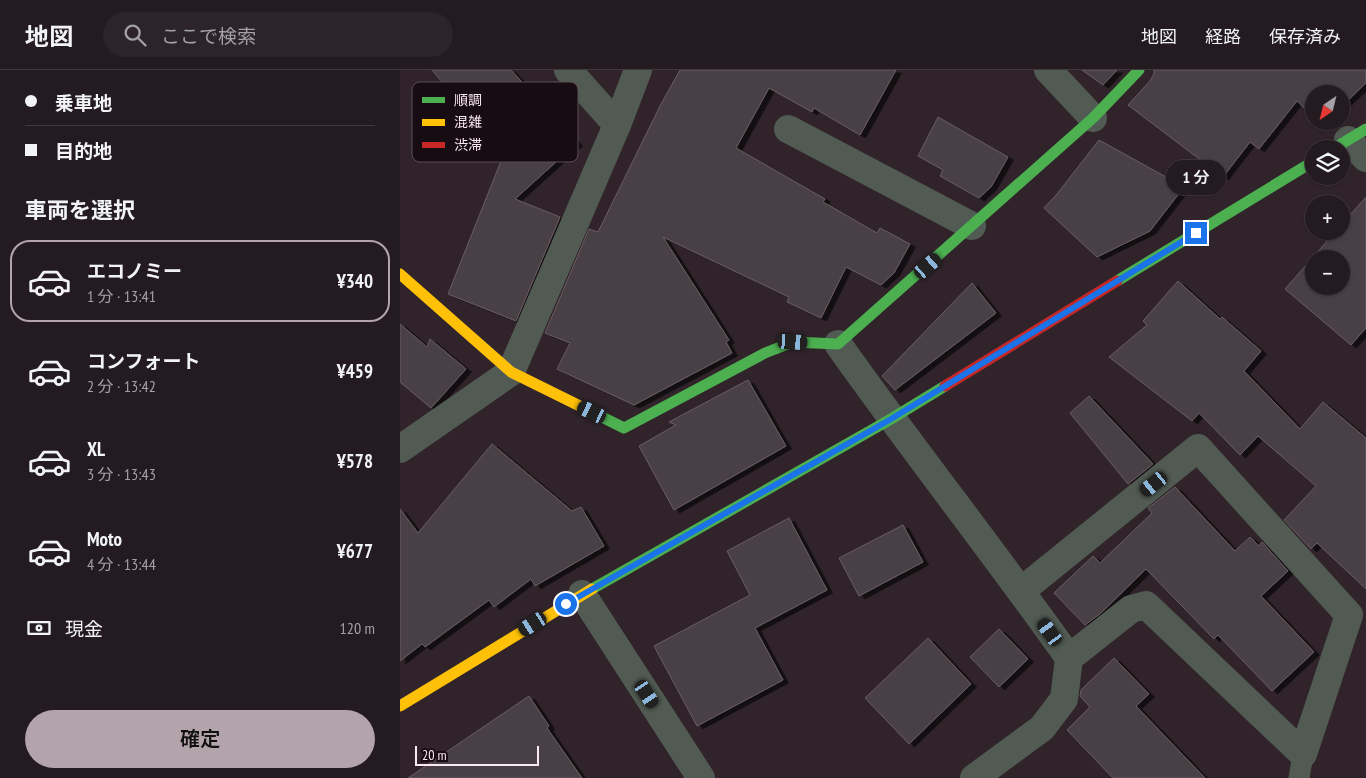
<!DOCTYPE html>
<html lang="ja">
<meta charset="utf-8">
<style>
:root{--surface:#241b20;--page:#2c2429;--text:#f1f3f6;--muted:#a3a1a5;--line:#41393e;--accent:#b3a4ab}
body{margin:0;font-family:"PT Sans Narrow","Noto Sans JP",sans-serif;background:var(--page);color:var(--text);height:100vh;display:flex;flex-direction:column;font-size:19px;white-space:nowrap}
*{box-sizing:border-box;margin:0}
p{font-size:16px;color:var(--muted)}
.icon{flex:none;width:28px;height:28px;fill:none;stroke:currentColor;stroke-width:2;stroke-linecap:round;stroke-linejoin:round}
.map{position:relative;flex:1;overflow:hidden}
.side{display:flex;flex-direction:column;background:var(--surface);width:400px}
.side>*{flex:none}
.top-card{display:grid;align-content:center;height:110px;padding:0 25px;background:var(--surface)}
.needle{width:32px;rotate:215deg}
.fabs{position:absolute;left:905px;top:15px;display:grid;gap:10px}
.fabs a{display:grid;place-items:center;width:45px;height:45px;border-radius:50%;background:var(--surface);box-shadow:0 1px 4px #0004,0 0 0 1px var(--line);font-size:25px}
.scale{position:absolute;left:15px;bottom:12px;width:124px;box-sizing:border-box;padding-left:5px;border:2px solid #fae9f1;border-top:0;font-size:14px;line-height:18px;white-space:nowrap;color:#fae9f1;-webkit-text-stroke:4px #170c12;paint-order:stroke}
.end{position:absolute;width:22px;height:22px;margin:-11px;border:6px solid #1a73e8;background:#fff;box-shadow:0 0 0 2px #fff}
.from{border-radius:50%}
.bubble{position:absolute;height:35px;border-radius:18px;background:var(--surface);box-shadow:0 1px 4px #0004,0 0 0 1px var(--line);font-size:16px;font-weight:600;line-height:35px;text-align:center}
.car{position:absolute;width:15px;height:30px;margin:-15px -8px;border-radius:6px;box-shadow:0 0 4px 1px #0007;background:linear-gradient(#222 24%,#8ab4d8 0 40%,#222 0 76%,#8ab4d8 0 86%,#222 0)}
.top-card b{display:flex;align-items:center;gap:18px;height:48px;font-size:19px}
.top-card b+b{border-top:1px solid var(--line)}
.top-card i{width:12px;height:12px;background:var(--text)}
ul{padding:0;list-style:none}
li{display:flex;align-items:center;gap:15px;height:82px;margin:0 10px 8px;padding:0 15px;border:2px solid transparent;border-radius:20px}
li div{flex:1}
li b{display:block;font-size:19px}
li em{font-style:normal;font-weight:600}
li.current{border-color:var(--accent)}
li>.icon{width:45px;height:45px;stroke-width:1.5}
h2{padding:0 25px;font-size:22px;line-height:60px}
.pay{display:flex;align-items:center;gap:12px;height:55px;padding:0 25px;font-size:19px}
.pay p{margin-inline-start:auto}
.cta{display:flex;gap:10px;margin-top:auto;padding:10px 25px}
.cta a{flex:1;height:58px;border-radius:30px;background:var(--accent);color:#111;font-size:20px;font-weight:600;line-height:58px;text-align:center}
header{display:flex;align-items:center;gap:30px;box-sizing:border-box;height:70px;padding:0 25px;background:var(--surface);border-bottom:1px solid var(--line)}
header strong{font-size:24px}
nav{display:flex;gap:28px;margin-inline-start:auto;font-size:18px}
.search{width:350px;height:45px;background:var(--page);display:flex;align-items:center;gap:12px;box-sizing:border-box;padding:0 18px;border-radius:28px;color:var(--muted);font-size:19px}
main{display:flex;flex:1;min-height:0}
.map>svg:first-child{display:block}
.building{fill:#4a4045;stroke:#685d62;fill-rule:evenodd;filter:url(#shadow)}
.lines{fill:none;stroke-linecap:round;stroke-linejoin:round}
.lane{stroke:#515a53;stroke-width:21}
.street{stroke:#515a53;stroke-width:28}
.fast{stroke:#4caf50;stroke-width:11}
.slow{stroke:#ffc107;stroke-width:11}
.jam{stroke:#c62828;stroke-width:11}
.route{stroke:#1a73e8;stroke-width:6}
.key{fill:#170c12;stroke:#5b4e55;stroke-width:1}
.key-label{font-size:14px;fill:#fae9f1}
</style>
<header>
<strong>地図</strong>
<div class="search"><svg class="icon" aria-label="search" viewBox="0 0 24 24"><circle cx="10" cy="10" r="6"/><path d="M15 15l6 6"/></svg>ここで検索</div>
<nav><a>地図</a><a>経路</a><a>保存済み</a></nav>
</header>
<main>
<section class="side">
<div class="top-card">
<b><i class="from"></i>乗車地</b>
<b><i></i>目的地</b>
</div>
<h2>車両を選択</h2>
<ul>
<li class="current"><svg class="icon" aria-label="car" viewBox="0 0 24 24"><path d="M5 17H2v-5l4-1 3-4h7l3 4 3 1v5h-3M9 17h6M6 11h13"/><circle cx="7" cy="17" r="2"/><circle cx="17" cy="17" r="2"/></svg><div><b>エコノミー</b><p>1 分 · 13:41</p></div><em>¥340</em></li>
<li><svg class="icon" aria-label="car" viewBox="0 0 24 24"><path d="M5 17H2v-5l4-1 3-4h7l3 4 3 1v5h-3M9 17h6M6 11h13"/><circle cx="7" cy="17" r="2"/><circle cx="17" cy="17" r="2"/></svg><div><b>コンフォート</b><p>2 分 · 13:42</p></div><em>¥459</em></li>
<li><svg class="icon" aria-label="car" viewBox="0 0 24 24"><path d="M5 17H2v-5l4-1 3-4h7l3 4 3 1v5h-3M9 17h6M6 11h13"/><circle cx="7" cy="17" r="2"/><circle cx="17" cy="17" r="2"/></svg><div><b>XL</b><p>3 分 · 13:43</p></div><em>¥578</em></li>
<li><svg class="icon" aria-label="car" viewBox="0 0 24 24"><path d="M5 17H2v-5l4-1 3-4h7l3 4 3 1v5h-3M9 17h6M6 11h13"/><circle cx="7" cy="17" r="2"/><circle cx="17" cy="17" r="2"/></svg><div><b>Moto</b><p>4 分 · 13:44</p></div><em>¥677</em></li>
</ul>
<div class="pay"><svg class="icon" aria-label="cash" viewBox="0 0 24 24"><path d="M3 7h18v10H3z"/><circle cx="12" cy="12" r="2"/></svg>現金<p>120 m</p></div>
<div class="cta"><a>確定</a></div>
</section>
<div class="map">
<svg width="966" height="708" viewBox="0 0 966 708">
<defs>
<filter id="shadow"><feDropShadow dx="5.5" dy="3" stdDeviation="0" flood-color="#0009"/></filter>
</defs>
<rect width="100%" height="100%" fill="#30242a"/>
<path class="building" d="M32,0H111L177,73L115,129L160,147L116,251L48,224L103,86L67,46L69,44Z
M280,0H496L460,65L414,38L412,42L369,18L336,78L425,129L423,132L477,163L480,158L510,174L494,203L481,215L446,197L421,248L387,232L389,227L263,167L329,270L326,272L332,283L234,335L157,299L170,273L145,263L189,159L198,162L260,36Z
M682,0H717L703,15Z
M754,0H966V13L941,37V24H914V48L897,31L859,79L850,72L823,107L728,35L750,11L754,4Z
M538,47L608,87L591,117L579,128L540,106L543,100L518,86Z
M699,70L784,117L750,161L697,187L644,138L657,124Z
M966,127V258L951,275L885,219L936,161H941V155ZM914,189H941V216H914Z
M778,211L820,249L822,247L861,281L844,301L900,359L923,332L966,368V519L917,473L911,479L884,450L916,416L858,366L840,385L799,343L792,351L709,287L747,255L743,251Z
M572,213L596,243L495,320L482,306Z
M0,254L27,277L30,269L66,299L31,338L0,312Z
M348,310L386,376L274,440L239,376L276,355L269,352Z
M689,326L753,394L728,414L670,343Z
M92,374L172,441L181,437L204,476L135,516L131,509L94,537L89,530L25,577L22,574L0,591V439L18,463Z
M775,417L835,481L850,467L859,476L862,472L888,501L861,526L914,582L872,621L818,565L814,569L746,499L701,543L685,555L654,523L693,486L700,493L752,443L748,438Z
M389,448L427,520L355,558L383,610L297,656L254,576L350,525L327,481Z
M503,455L523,492L459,526L439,488Z
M599,559L628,589L599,617L570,587Z
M528,568L571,614L509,674L465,628Z
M714,588L749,624L736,636L805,708H713L667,660L690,637L680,626L681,620Z
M129,626L149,656L147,658L182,708H8Z"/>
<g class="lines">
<path class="lane" d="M899,708L903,684"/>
<path class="street" d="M168,0L217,55
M648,0L693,48
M388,59L572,156
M948,70L966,88
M438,274C513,380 594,482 669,588L664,629L642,658L574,708
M0,379L111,302L217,55L238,0
M621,521L798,378L949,545L903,684L746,535L731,539L669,588
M182,524L301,708"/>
<path class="fast" d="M933,79L966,59
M717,211L914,91
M198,345L224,358L365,283L393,272L438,274L693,48L739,0
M192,519L491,349L545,316"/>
<path class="slow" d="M0,204L111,302L198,345
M0,636L192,519"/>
<path class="jam" d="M545,316L717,211"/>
</g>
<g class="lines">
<path class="route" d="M166,534L491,349L796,163"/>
</g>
<rect x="12" y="12" width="166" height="80" rx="8" class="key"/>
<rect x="22" y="27" width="23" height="6" fill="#4caf50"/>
<rect x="22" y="49" width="23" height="7" fill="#ffc107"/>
<rect x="22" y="72" width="23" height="6" fill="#c62828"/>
<g class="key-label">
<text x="54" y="35">順調</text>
<text x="54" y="57">混雑</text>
<text x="54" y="80">渋滞</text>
</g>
</svg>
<div class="fabs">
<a><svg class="needle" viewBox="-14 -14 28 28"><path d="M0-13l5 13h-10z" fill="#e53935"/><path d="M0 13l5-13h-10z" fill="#a3a1a5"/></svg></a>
<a><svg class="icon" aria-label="layers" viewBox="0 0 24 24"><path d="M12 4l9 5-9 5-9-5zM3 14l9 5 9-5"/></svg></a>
<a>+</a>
<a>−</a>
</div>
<div class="scale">20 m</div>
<i class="end from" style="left:166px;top:534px"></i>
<i class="end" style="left:796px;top:163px"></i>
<div class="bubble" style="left:766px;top:90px;width:60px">1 分</div>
<i class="car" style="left:528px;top:196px;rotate:49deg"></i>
<i class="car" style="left:393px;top:272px;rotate:93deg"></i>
<i class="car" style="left:192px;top:342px;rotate:296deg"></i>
<i class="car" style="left:754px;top:414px;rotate:231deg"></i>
<i class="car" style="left:133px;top:554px;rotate:238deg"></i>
<i class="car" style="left:650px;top:562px;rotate:324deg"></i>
<i class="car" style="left:247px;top:624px;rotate:147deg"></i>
</div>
</main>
